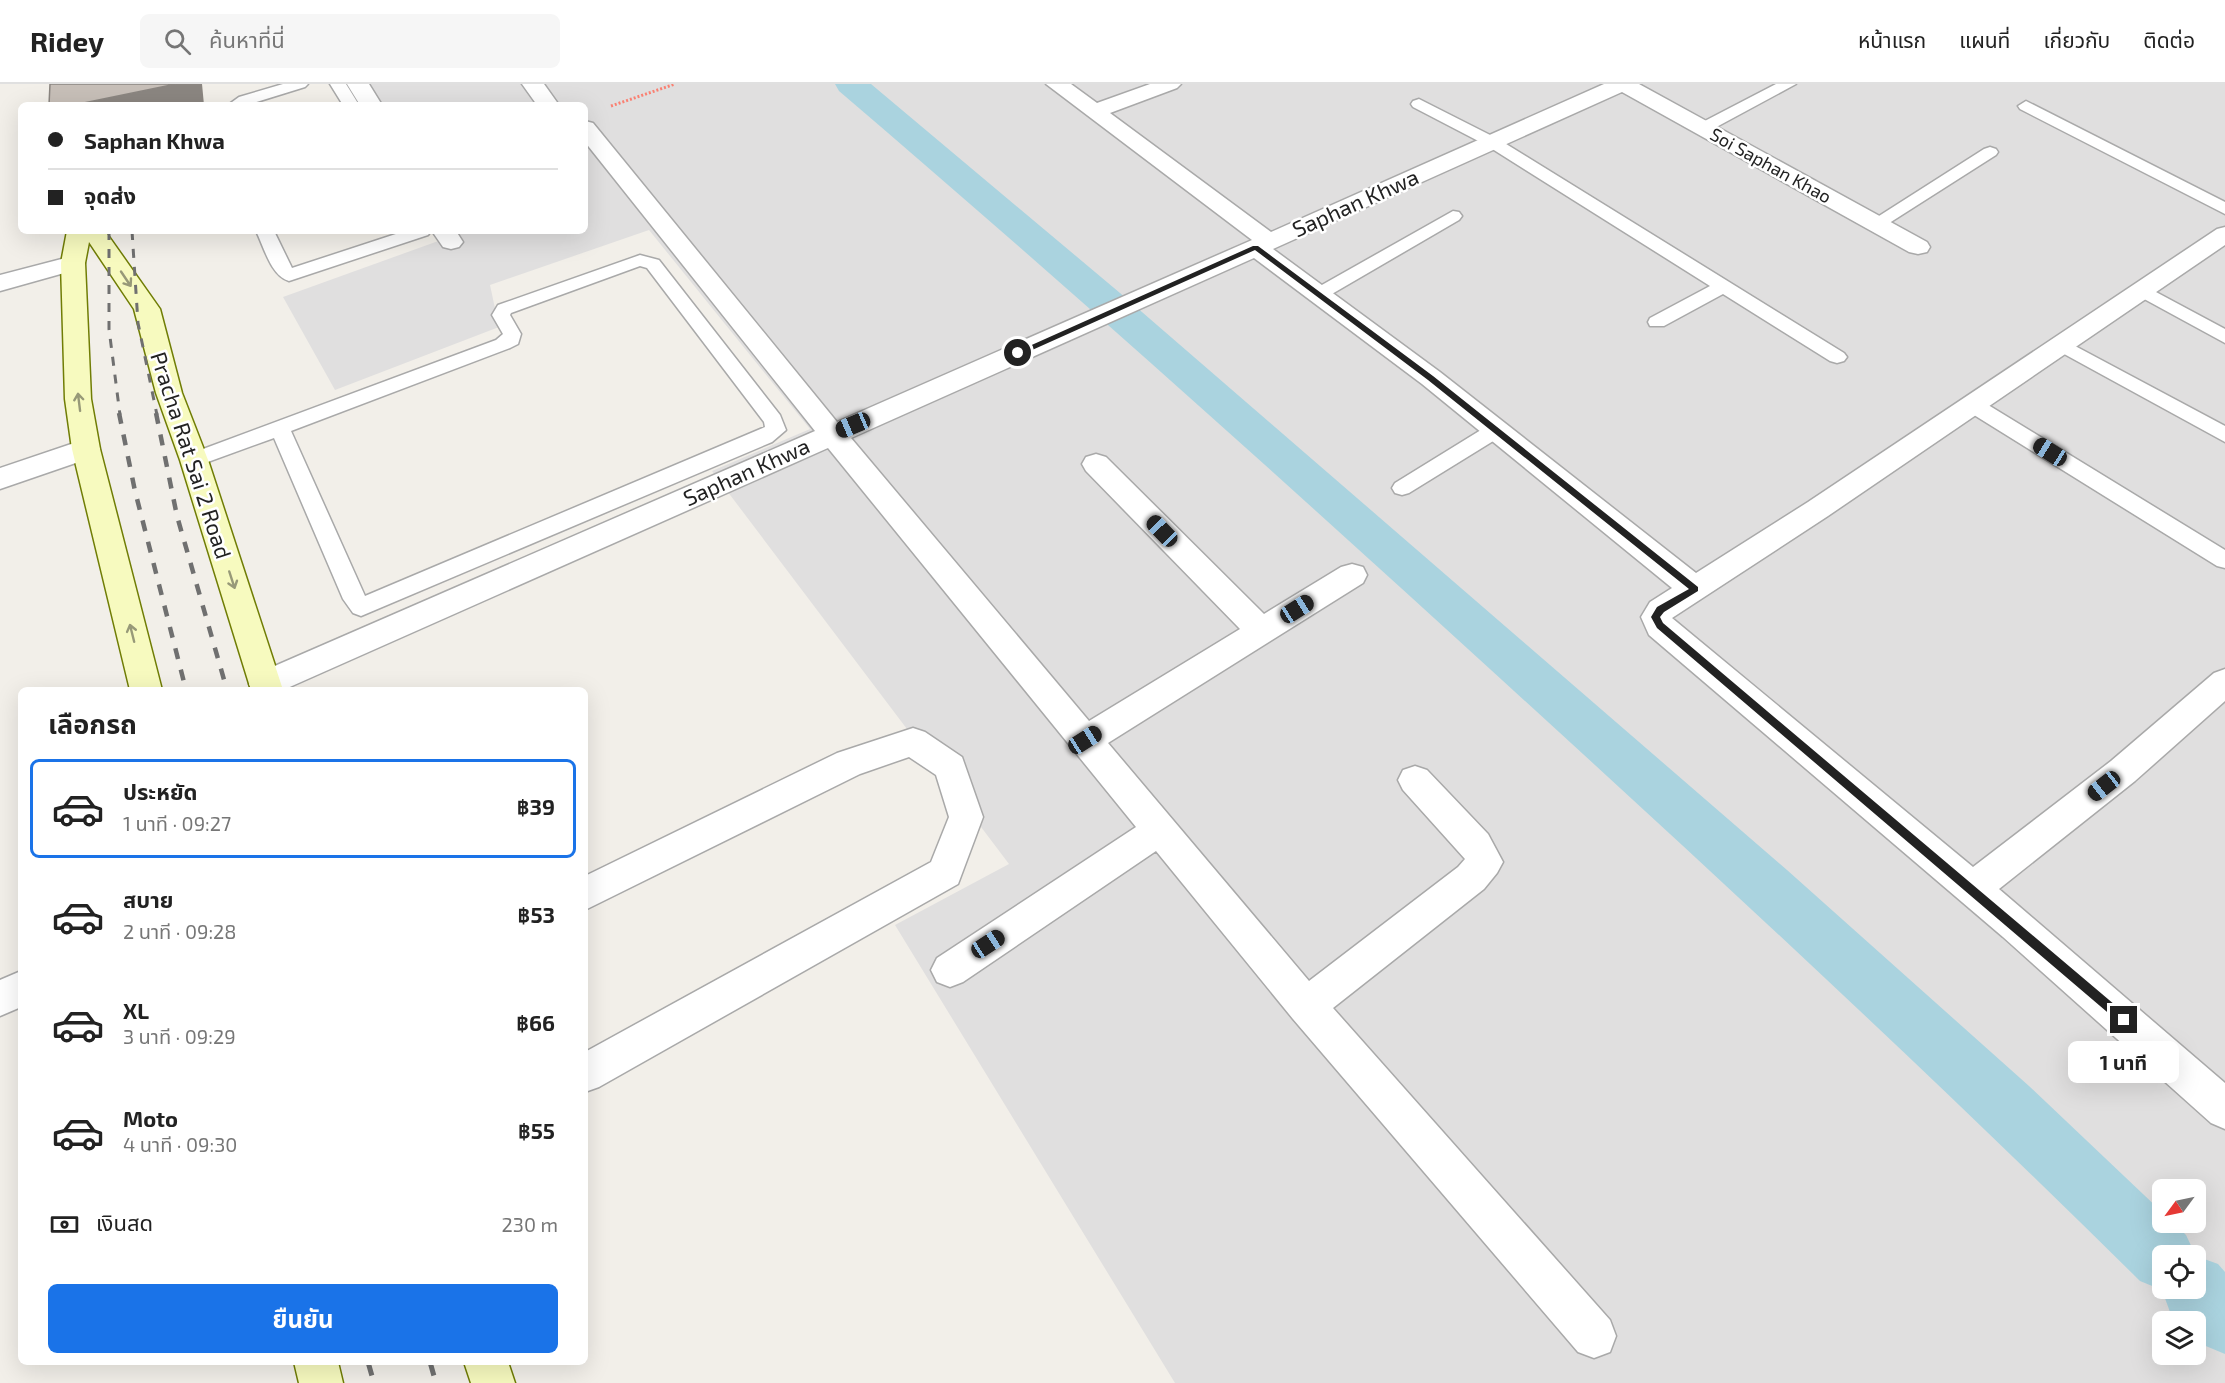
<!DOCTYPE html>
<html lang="th">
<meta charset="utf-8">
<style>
:root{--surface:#fff;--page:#f6f6f6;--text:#222;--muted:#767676;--line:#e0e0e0;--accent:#1a73e8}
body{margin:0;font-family:"Exo 2","Noto Sans Thai",sans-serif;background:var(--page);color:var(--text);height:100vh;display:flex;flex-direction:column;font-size:22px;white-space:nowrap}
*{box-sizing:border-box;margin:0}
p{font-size:20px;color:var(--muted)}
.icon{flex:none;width:33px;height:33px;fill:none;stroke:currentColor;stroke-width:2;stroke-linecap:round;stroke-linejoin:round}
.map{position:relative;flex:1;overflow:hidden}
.sheet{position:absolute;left:18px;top:603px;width:570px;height:678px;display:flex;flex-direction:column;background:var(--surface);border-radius:9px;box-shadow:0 6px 24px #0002}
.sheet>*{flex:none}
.top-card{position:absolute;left:18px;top:18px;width:570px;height:132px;border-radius:9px;box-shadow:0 6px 24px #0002;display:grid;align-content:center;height:132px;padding:0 30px;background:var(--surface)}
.needle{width:39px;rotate:237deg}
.controls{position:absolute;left:2152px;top:1095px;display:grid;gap:12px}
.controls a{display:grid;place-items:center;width:54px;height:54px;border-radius:9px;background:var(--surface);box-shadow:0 6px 24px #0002;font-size:30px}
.end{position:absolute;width:27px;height:27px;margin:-14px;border:8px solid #222;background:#fff;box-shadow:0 0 0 3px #fff}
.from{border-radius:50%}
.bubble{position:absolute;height:42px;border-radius:9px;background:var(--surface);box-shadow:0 6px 24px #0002;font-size:20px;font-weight:700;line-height:42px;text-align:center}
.car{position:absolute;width:18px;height:36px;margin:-18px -9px;border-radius:8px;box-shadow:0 0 4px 2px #0007;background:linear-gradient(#222 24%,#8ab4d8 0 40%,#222 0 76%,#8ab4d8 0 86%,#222 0)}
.top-card b{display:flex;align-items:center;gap:21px;height:57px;font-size:22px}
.top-card b+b{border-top:2px solid var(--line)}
.top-card i{width:15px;height:15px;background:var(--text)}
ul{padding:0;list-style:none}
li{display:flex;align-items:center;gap:18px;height:99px;margin:0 12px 9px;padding:0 18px;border:3px solid transparent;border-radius:9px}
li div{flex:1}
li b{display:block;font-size:22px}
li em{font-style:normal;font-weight:700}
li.current{border-color:var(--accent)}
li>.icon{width:54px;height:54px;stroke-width:1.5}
h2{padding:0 30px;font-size:27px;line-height:72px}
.pay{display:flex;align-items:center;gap:15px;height:66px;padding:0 30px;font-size:22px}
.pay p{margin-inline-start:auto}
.primary-button{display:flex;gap:12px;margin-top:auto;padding:12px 30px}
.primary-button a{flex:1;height:69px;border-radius:9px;background:var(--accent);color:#fff;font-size:24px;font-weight:700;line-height:69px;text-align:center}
header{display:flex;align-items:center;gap:36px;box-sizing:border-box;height:84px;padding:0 30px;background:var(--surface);border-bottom:2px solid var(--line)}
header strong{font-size:28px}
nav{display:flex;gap:33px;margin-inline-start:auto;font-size:21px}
.search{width:420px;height:54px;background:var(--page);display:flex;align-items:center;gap:15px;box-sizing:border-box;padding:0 21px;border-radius:9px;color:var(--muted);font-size:22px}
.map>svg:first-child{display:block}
.residential{fill:#e0dfdf;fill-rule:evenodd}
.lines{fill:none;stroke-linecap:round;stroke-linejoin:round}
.canal{fill:#aad3df;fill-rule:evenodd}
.service-casing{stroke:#a9a9a9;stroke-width:3}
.minor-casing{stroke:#a9a9a9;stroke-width:3}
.secondary-casing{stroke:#707d05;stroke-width:3}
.path{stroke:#fa8072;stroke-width:3;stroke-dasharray:2 2;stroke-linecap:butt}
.service{fill:#fff;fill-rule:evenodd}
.minor{fill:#fff;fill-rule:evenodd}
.secondary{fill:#f7fabf;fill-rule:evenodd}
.rail-far2{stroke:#707070;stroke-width:3;stroke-dasharray:9 9;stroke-linecap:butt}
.rail-far1{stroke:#707070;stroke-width:4.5;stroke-dasharray:11 11;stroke-linecap:butt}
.rail{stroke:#707070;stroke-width:5;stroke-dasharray:14 14;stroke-linecap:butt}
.shaded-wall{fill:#8b8681}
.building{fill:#c7bfb8;stroke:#8b8681;stroke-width:1.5}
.oneway{stroke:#979978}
.route{fill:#222}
.labels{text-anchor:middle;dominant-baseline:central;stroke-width:5;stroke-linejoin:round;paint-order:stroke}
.far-street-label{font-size:18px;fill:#222;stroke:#fff}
.street-label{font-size:22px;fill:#222;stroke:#fff}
</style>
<header>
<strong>Ridey</strong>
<div class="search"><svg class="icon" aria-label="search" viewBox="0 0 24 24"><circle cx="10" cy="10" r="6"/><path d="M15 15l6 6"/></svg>ค้นหาที่นี่</div>
<nav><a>หน้าแรก</a><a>แผนที่</a><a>เกี่ยวกับ</a><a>ติดต่อ</a></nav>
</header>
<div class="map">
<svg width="2225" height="1299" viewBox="0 0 2225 1299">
<rect width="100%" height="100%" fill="#f2efe9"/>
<path class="residential" d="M358,0H2225V1299H1175L895,841L1009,780L712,387L810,345L649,146L490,201L499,243L335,306L283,213L466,147H585V21H373ZM2163,1106H2196V1138H2163ZM2163,1172H2196V1204H2163ZM2163,1238H2196V1270H2163Z"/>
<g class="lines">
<path class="canal" d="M835,0H871L1120,209L1787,786L2029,1002L2163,1129V1138H2173L2186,1151L2196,1172H2163V1204H2196V1172L2218,1180L2225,1188V1270L2201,1260L2196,1254V1238H2180L2170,1228L2162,1206L2140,1197C1932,991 1718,793 1502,596C1283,396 1064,199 839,7Z"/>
<g class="service-casing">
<path id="service" d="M283,0H308L305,3L247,21H228L239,13Z
M330,0H346L359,21H343Z
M1776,0H1796L1709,47L1703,49L1695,44L1697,41Z
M1419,15L1498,55L1844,269L1847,273L1844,277L1837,279L1830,277L1723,210L1664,242H1650L1648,238L1650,234L1710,202L1486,61L1413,23L1411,20L1413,17Z
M2026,17L2225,118V130L2020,25L2018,22Z
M1990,63L1996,65L1998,68L1996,71L1883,143H1871L1868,139L1984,65Z
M1453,127L1459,128L1462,132L1459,136L1325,214H1313L1310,210L1313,206Z
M256,147H274L292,184L405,147H431L428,151L289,197C271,192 264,163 256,147Z
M640,171L659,176L780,331L786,346L772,358L361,532L353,529L343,515L274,354L194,383L187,381L184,376L187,371L496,256L503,250L492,231L498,221ZM640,182L647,184L764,338L765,343L365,512L291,347L510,264L518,260L521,250L510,231L511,229Z
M2141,200L2225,245V259L2135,210L2132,206L2135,202Z
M2062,255L2225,342V358L2055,265L2053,261L2055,257Z
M1973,314L1980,316L2225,466V484L2217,482L1966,326L1963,321L1966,316Z
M1496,339L1503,341L1506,346L1503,351L1409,409L1402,411L1395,409L1392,404L1395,399L1489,341Z"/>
</g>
<g class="minor-casing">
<path id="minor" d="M347,0H369L382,21H360Z
M522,0H544L559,21H537Z
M1046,0H1071L1097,19L1150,0H1181L1177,4L1110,29L1271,148L1604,0H1639L1927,158L1930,163L1927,168L1918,170L1909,168L1622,8L1273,165L1440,288L1696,489L1808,418L2217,145L2225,143V161L1828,432L1672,534L1973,783L2111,677L2214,589L2225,585V617L2135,697L1999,805L2225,999V1045L2211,1039L2003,853L1649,551L1641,533L1650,518L1672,504L1422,300L1254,174L851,354L1089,637L1240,545L1086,387L1082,380L1086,373L1096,370L1106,373L1264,530L1341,483L1352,480L1363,483L1367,491L1363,499L1108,659L1309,897L1458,783L1465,775L1403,706L1398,696L1403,686L1415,682L1427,686L1488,750L1503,778L1497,789L1484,805L1333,924L1610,1236L1616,1252L1610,1268L1594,1274L1578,1268L1293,935L1156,767L963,898L950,903L937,898L931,886L937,874L1136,743L828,364L283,606H252L249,600L254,591L815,347L585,58V37L593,39L837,338L1252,156Z
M432,147H456L463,158L459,163L451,165L443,163Z
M73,172L82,174L85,179L82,184L0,207V191Z
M86,355L96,358L100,365L96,372L0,405V384Z
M913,644L925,648L962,673L983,733L958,800L599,1003L585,1008V968L931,778L949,733L936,691L909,673L860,690L585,826V792L837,669Z
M21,887V923L0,932V896Z"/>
</g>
<g class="secondary-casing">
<path id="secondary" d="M67,147H105L160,225L182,309L208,376L283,606H251L180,376L156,309L134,225L89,158L85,179L91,315L100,365L162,606H130L72,365L65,315L61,179Z
M294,1278H338L343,1299H299Z
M464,1278H508L515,1299H471Z"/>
</g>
<path class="path" d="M611,22L675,0"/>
<use href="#service" class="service"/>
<use href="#minor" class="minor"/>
<use href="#secondary" class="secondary"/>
<path class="rail-far2" d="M109,147V245L120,331
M132,147L138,239L157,331"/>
<path class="rail-far1" d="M119,329L135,407L186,606
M156,329L177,432L227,606"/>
<path class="rail" d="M368,1278L374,1299
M430,1278L436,1299"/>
</g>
<path class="shaded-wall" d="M176,0H202L204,21H74Z"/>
<path class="building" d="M50,0H176L74,21H49Z"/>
<defs><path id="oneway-shaft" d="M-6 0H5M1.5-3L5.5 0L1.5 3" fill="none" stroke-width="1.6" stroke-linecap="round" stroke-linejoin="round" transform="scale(1.5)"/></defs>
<g class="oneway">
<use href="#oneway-shaft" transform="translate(126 195) rotate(56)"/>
<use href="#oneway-shaft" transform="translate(79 318) rotate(-97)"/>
<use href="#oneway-shaft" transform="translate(232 496) rotate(72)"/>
<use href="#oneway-shaft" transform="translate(132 549) rotate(-104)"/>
</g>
<path class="route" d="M1253,162H1258L1433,292L1698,503V507L1664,528L1660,533L1663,539L2128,932V939H2120L1657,544L1651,533L1657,523L1689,505L1428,296L1255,166L1021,271L1014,269Z"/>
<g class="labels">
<g class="far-street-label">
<text transform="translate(1771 81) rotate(29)">Soi Saphan Khao</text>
</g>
<g class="street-label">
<text transform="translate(1355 118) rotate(-24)">Saphan Khwa</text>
<text transform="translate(192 371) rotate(72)">Pracha Rat Sai 2 Road</text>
<text transform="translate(746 387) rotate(-24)">Saphan Khwa</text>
</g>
</g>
</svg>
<div class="controls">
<a><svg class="needle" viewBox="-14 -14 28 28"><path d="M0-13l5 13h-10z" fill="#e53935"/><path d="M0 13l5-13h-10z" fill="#767676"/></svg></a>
<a><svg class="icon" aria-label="locate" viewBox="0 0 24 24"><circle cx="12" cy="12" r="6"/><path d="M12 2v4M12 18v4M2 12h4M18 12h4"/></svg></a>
<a><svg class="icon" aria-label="layers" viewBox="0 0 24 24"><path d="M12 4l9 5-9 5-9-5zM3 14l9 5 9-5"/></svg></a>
</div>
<i class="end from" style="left:1018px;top:269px"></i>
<i class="end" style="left:2124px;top:936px"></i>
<div class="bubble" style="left:2068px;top:957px;width:111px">1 นาที</div>
<i class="car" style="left:853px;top:341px;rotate:247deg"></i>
<i class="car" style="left:2050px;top:368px;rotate:302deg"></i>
<i class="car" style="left:1162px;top:447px;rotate:316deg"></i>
<i class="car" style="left:1297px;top:525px;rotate:58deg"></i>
<i class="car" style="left:1085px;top:656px;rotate:58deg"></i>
<i class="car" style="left:2104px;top:702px;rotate:232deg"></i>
<i class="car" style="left:988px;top:860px;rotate:57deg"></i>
<div class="top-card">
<b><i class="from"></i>Saphan Khwa</b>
<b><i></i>จุดส่ง</b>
</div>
<section class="sheet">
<h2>เลือกรถ</h2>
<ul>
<li class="current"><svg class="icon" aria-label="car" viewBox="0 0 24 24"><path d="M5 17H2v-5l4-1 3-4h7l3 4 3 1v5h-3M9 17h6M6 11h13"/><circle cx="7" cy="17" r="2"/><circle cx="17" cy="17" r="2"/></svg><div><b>ประหยัด</b><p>1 นาที · 09:27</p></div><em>฿39</em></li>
<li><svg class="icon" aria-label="car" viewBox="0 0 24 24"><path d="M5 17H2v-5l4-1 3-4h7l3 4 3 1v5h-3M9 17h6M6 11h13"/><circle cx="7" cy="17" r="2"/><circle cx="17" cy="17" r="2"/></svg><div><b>สบาย</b><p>2 นาที · 09:28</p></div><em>฿53</em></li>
<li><svg class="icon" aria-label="car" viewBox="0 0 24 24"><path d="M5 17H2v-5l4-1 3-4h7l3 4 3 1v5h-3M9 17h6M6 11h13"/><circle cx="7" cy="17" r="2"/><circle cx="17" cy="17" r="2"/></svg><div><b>XL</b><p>3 นาที · 09:29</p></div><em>฿66</em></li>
<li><svg class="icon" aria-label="car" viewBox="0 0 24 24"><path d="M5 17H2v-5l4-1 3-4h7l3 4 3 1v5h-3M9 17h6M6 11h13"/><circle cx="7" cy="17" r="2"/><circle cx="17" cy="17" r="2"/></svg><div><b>Moto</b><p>4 นาที · 09:30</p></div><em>฿55</em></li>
</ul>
<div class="pay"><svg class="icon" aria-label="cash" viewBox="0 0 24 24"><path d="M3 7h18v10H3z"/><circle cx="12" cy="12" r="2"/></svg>เงินสด<p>230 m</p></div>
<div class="primary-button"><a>ยืนยัน</a></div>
</section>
</div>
